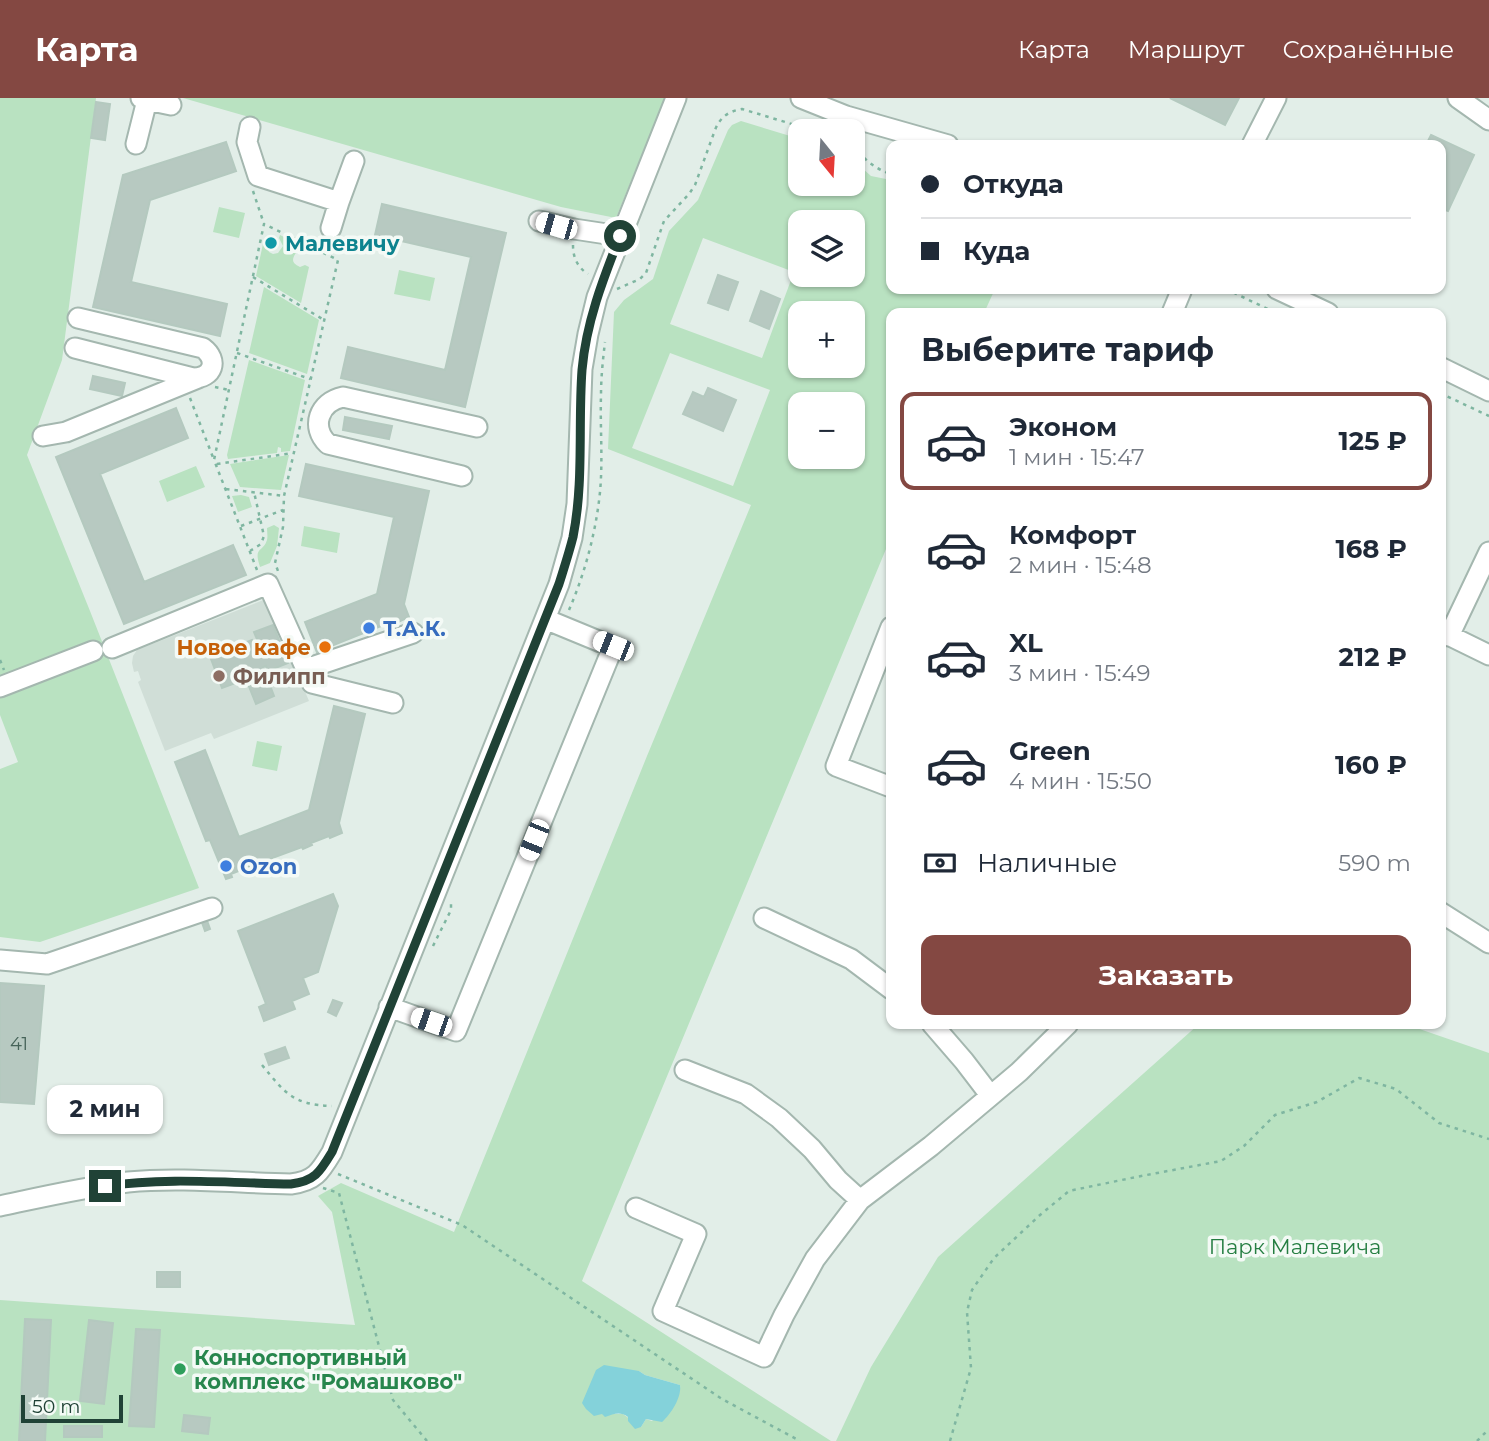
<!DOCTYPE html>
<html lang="ru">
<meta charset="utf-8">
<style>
:root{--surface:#fff;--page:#f6f6f7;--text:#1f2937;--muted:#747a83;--line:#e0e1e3;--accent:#844842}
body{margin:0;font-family:Montserrat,sans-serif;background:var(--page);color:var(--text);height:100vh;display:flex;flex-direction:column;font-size:26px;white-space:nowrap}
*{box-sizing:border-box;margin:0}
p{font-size:23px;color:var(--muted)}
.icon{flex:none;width:38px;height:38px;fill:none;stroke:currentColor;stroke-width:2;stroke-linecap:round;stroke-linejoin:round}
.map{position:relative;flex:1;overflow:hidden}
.sheet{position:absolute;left:886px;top:210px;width:560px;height:721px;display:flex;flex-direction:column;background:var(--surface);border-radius:14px;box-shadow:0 2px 5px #0004}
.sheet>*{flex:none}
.hud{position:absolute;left:886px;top:42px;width:560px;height:154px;border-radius:14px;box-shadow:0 2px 5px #0004;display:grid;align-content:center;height:154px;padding:0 35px;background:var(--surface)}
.needle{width:46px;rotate:162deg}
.controls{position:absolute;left:788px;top:21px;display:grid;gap:14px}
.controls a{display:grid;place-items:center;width:77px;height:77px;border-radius:14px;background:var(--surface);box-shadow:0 2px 5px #0004;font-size:35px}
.scale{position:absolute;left:21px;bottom:18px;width:102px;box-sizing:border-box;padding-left:7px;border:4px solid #204236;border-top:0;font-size:19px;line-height:24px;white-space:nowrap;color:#204236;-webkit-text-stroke:5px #f4faf6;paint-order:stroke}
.end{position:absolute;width:32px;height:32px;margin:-16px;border:9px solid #204236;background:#fff;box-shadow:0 0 0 4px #fff}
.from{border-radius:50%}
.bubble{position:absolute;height:49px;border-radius:14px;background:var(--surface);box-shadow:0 2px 5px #0004;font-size:23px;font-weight:700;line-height:49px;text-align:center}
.car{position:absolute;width:21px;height:42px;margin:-21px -10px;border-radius:9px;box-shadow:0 0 5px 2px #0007;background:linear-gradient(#fff 24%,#345 0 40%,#fff 0 76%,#345 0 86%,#fff 0)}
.hud b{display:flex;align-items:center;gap:24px;height:66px;font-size:26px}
.hud b+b{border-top:2px solid var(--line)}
.hud i{width:18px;height:18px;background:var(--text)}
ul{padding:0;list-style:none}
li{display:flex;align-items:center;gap:21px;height:98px;margin:0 14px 10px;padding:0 21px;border:4px solid transparent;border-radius:14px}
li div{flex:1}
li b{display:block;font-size:26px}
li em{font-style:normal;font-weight:700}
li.active{border-color:var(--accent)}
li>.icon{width:63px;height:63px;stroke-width:1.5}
h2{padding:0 35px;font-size:32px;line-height:84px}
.pay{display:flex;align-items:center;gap:18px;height:77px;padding:0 35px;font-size:26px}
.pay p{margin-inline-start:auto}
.primary-button{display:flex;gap:14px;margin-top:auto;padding:14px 35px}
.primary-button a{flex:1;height:80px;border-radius:14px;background:var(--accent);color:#fff;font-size:28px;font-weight:700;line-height:80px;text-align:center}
header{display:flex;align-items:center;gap:42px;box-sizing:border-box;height:98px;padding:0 35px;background:var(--accent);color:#fff}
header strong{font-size:33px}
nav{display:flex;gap:38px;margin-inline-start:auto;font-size:24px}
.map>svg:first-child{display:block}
.built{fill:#d0ded7}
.green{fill:#b9e2c1;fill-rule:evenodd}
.water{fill:#84d2da}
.building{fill:#b7c9c1;stroke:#b4c9bf;stroke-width:2}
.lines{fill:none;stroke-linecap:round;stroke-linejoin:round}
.minor-casing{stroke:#a4b7af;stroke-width:23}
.path{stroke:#7fb6a1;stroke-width:2.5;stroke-dasharray:3.5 5;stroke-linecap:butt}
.minor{stroke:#fff;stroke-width:19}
.route{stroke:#204236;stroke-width:9}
.culture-dot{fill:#0f9aa8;stroke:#f4faf6;stroke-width:2.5}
.shop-dot{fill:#3f7fe0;stroke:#f4faf6;stroke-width:2.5}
.food-dot{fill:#e8710a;stroke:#f4faf6;stroke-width:2.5}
.education-dot{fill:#8d6e63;stroke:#f4faf6;stroke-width:2.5}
.leisure-dot{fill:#2e9e5b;stroke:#f4faf6;stroke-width:2.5}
.labels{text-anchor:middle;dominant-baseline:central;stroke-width:7;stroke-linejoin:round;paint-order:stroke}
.number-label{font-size:18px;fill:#466459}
.culture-label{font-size:21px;font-weight:bold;fill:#0d838f;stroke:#f4faf6;text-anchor:start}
.shop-label{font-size:21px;font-weight:bold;fill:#366cbe;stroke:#f4faf6;text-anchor:start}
.food-label{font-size:21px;font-weight:bold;fill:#c56008;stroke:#f4faf6;text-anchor:end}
.education-label{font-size:21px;font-weight:bold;fill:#785e54;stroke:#f4faf6;text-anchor:start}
.park-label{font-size:21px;fill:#257e42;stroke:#f4faf6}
.leisure-label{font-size:21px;font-weight:bold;fill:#27864d;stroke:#f4faf6;text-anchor:start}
</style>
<header>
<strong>Карта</strong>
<nav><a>Карта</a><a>Маршрут</a><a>Сохранённые</a></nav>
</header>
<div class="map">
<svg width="1489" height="1343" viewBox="0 0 1489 1343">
<rect width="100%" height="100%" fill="#e2eee8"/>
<path class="built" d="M266,501L309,603L214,641L211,635L165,653L138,584L141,582L138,573L134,574L132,565L133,558L137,552Z"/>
<path class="green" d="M0,0H96L62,262L27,357L90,513L199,790L40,844L0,839V671L18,664L0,617Z
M183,0H665L616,120L561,109Z
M741,23L800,41V86H852V61L871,78L891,82V191H995L984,215H891V439L582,1183L831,1343H0V1202L355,1227L332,1114L318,1098L341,1085L454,1134L647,658L751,407L608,351L614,214L624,202L653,181L669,133L698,102L728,32L732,27ZM800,124H852V177H800ZM703,140L794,174L762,260L670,226ZM800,215H852V268H800ZM670,255L770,292L733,388L632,350ZM800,306H852V359H800ZM639,1273L645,1277L680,1287C682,1302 662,1314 652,1323L646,1321L641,1329L623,1316H602Z
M219,109L245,115L239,140L213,134Z
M280,137L300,147C297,156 286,163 300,169L305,167L309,169L301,205L256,178L263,146L266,147L269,154L273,156L278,155L283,148L279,140Z
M399,172L435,180L430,203L394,196Z
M264,189L319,222L307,276L249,255Z
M249,262L305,282L290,353L281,354V350L278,349L277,355L228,361L227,357Z
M289,357L281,392L240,389L230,366Z
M196,368L205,389L167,404L159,383Z
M241,397L249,399L252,409L238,414L232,398Z
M274,427L279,430L277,448L270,465L260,469C253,448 263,455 267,442C268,438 267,434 267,430Z
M304,428L340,435L337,455L301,448Z
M257,643L282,648L277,673L252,668Z
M1199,926H1405L1489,955V1343H836L871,1269L938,1159Z"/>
<path class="water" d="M604,1267L639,1273L645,1277L680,1287C682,1299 671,1316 662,1324L646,1321L641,1329L635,1331L628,1323V1319C620,1313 614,1316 605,1319L602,1316L594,1318L586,1311L582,1305L596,1272Z"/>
<path class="building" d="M1170,0H1239L1225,27Z
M96,4L110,6L105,42L91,40Z
M1431,37L1474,57L1448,113L1440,110V91L1445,81L1440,79V47H1426Z
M226,44L236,73L150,102L131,184L227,206L220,238L93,209L123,77Z
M382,106L506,135L465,309L341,280L348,249L445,272L471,159L375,137Z
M718,177L738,184L728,212L708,205Z
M761,193L780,201L769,231L750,223Z
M93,278L125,285L122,298L90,291Z
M708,290L736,302L723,333L683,316L693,294L704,299Z
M176,310L188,340L100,376L144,484L233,447L246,477L124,526L56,359Z
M345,319L392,328L389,341L343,332Z
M306,366L429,393L404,506L409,519L396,525V522L331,548L332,552L318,557L305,524L377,496L394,419L299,398Z
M273,527L288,565L268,573L266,568L263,569L274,598L256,606L244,576L239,578L241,583L222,590L208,553L227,546L231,557L237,555L234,549L252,542L255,548L259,546L254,534Z
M334,608L365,616L339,725L342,735L330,740L329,738L311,745L312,747L303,751L302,749L264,763L265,766L257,770L256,766L231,776L232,779L226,781L210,742L206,743L175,664L205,652L239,739L309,712Z
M333,796L338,808L318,874L303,880L309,896L292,903L295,911L264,923L259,909L266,906L238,833Z
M205,817L210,831L205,833L200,819Z
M0,885L44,888L34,1006L0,1004Z
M333,902L342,905L336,918L328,914Z
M285,949L289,960L269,967L265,956Z
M157,1174H180V1189H157Z
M25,1221L51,1222L45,1343H19Z
M89,1222L113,1225L104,1306L80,1303Z
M136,1231L160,1232L154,1329L129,1328Z
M184,1317L210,1320L208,1336L182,1333Z
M64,1328H102V1339H64Z"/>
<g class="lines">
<g class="minor-casing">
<path id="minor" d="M801,0L846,18L948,47
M1458,0L1489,22
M147,2L171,7
M250,29L247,44L258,78L339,104L354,63
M136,46L147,2L141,0
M1252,47L1276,0
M539,123L574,131L620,138
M331,130L339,104
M1277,191L1328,215
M1172,215L1182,191
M75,250L193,280C213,280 219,262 203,250L78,220
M1440,269L1489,293
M43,338L66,334L198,280
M462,378L328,346C310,329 319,304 343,299L477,329
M891,529L836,668L891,689
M1440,533L1489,557
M1440,536L1449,538L1489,454
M112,550L268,486L306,571
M0,589L93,553
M393,605L312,585L306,571L413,535
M1440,814L1489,845
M764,820L851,861L891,891
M0,862L47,866L212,810
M389,909L456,933L613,549L545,521
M932,926L964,963L990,997
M685,972L746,996L779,1020L812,1051L838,1082L860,1102
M0,1108C42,1099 85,1089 128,1084C182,1079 237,1085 291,1086C315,1083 320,1074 332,1054L559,486L572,440L577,406L582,271L588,236L597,199L676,0
M636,1110L696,1136L663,1213L764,1259L784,1217L815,1161L860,1102L931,1048L1019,974L1068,926"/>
</g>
<path class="path" d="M852,48C864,60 874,71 891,76
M253,93L264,126
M573,147C573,159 577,169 588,176
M253,179L324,222
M617,191L640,181L646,175L664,123L689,96L695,87L715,32C720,19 729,13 742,11L815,33
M1226,191L1276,215
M237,255L310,281
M215,289L229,292
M1440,295L1489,318
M190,300L214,362
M217,366L293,355
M226,391L284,398
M241,428L283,412
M250,453L261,446L264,438L254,394
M257,472L214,362L264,126L338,162L284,398L283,429L275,465L278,473
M569,512C585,475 596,434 600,394C603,362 600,329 601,297C601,279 603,261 605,244
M0,562L4,572
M433,848L451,812V803
M262,967C285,995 293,1007 332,1008
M338,1076L462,1127L722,1301L800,1343
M323,1090L339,1095L393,1302L427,1343
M950,1343L971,1270L967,1214L972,1192L994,1160L1040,1117L1069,1093L1136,1079L1221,1063L1244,1048L1275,1017L1317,1004L1359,980L1396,991L1439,1025L1489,1041
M1477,1343L1489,1331"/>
<use href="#minor" class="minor"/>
</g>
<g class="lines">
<path class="route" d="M105,1088C167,1079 229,1085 291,1086C315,1083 320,1074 332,1054L559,486C564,470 569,455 573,439C584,384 578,327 582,272C586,225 603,181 620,138"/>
</g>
<circle class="culture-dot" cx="271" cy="145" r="7"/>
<g class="shop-dot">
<circle cx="369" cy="530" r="7"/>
<circle cx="226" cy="768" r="7"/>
</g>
<circle class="food-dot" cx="325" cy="549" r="7"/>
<circle class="education-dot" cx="219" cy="578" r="7"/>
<circle class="leisure-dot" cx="180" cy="1271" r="7"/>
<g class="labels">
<g class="number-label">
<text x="19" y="946">41</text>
</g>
<g class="culture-label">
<text x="285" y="145">Малевичу</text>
</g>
<g class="shop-label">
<text x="383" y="530">Т.А.К.</text>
<text x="240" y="768">Ozon</text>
</g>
<g class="food-label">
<text x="311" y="549">Новое кафе</text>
</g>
<g class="education-label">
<text x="233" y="578">Филипп</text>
</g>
<g class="park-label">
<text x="1295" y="1148">Парк Малевича</text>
</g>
<g class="leisure-label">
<text x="194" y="1259">Конноспортивный<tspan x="194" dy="24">комплекс "Ромашково"</tspan></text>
</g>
</g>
</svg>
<div class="controls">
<a><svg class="needle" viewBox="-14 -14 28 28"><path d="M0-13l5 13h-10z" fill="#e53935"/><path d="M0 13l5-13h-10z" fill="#747a83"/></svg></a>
<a><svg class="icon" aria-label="layers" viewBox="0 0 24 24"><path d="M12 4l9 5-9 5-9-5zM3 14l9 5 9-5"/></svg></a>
<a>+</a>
<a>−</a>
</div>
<div class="scale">50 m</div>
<i class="end from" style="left:620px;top:138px"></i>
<i class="end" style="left:105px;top:1088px"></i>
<div class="bubble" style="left:47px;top:987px;width:116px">2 мин</div>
<i class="car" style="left:556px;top:128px;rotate:286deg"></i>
<i class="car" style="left:613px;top:548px;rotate:292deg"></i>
<i class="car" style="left:534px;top:742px;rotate:202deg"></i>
<i class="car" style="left:431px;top:924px;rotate:289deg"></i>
<div class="hud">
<b><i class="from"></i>Откуда</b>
<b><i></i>Куда</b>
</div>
<section class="sheet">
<h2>Выберите тариф</h2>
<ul>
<li class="active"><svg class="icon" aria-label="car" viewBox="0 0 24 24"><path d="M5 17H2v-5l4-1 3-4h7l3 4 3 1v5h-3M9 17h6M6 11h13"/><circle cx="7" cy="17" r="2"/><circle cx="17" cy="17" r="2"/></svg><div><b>Эконом</b><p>1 мин · 15:47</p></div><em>125 ₽</em></li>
<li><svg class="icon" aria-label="car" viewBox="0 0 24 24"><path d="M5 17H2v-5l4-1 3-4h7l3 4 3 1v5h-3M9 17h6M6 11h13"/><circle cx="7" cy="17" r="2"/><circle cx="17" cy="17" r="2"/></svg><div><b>Комфорт</b><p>2 мин · 15:48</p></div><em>168 ₽</em></li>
<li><svg class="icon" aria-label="car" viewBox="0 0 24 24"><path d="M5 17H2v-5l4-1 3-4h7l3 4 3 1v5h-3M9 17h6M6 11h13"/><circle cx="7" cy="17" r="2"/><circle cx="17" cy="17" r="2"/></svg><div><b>XL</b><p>3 мин · 15:49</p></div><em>212 ₽</em></li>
<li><svg class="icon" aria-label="car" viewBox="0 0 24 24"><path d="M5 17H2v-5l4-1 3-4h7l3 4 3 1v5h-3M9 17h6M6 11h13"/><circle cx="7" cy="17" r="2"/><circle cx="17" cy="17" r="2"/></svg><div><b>Green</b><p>4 мин · 15:50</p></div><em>160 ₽</em></li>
</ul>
<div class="pay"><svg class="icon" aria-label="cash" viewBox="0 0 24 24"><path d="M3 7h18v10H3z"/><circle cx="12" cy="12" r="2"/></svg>Наличные<p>590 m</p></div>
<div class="primary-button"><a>Заказать</a></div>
</section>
</div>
